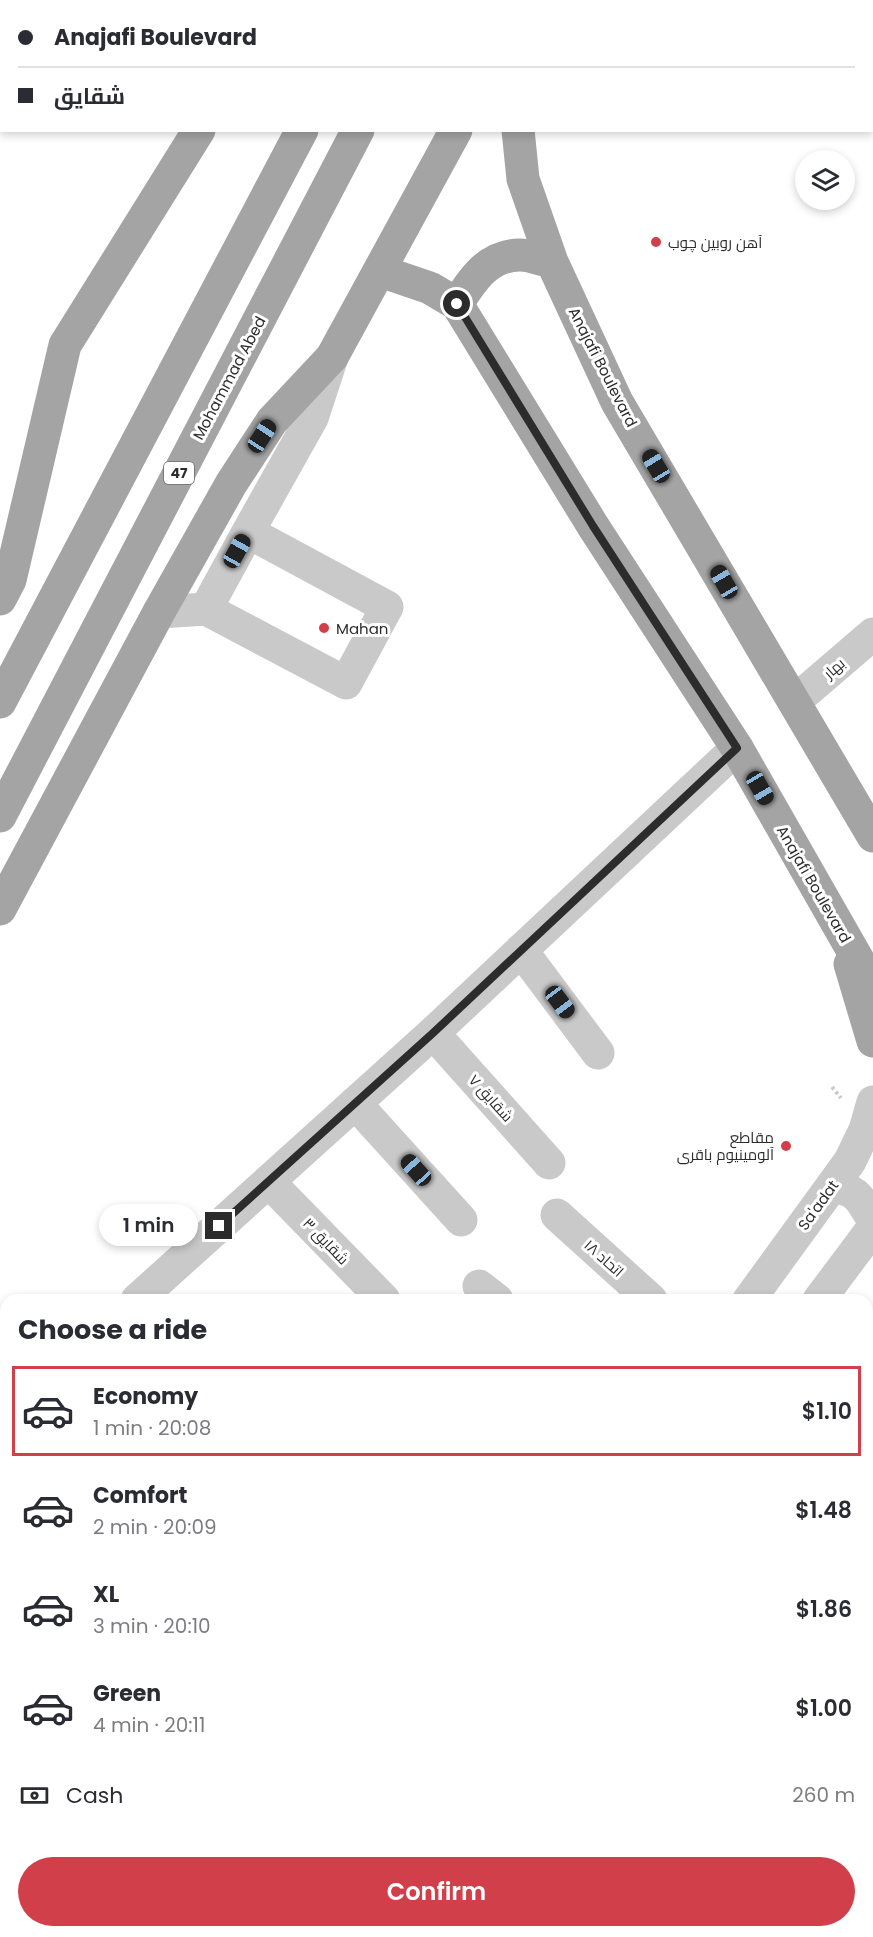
<!DOCTYPE html>
<meta charset="utf-8">
<style>
:root{--surface:#fff;--page:#f2f2f3;--text:#2b2b33;--muted:#7c7c81;--line:#e1e1e2;--accent:#d1404a}
body{margin:0;font-family:Poppins,Cairo,sans-serif;background:var(--page);color:var(--text);height:100vh;display:flex;flex-direction:column;font-size:22px;white-space:nowrap}
*{box-sizing:border-box;margin:0}
p{font-size:20px;color:var(--muted)}
.icon{flex:none;width:33px;height:33px;fill:none;stroke:currentColor;stroke-width:2;stroke-linecap:round;stroke-linejoin:round}
.map{position:relative;flex:1;overflow:hidden}
.details{position:absolute;left:0px;top:1294px;width:873px;height:644px;display:flex;flex-direction:column;background:var(--surface);border-radius:18px 18px 0 0;box-shadow:0 3px 9px #0003}
.details>*{flex:none}
.guide{position:absolute;left:0px;top:0px;width:873px;height:132px;box-shadow:0 3px 9px #0003;display:grid;align-content:center;height:132px;padding:0 18px;background:var(--surface)}
.fabs{position:absolute;left:795px;top:150px;display:grid;gap:12px}
.fabs a{display:grid;place-items:center;width:60px;height:60px;border-radius:50%;background:var(--surface);box-shadow:0 3px 9px #0003;font-size:30px}
.end{position:absolute;width:27px;height:27px;margin:-14px;border:8px solid #2c2c2c;background:#fff;box-shadow:0 0 0 3px #fff}
.from{border-radius:50%}
.bubble{position:absolute;height:42px;border-radius:21px;background:var(--surface);box-shadow:0 3px 9px #0003;font-size:20px;font-weight:600;line-height:42px;text-align:center}
.car{position:absolute;width:18px;height:36px;margin:-18px -9px;border-radius:8px;box-shadow:0 0 4px 2px #0007;background:linear-gradient(#222 24%,#8ab4d8 0 40%,#222 0 76%,#8ab4d8 0 86%,#222 0)}
.guide b{display:flex;align-items:center;gap:21px;height:57px;font-size:22px}
.guide b+b{border-top:2px solid var(--line)}
.guide i{width:15px;height:15px;background:var(--text)}
ul{padding:0;list-style:none}
li{display:flex;align-items:center;gap:18px;height:90px;margin:0 12px 9px;padding:0 6px;border:3px solid transparent;border-radius:0px}
li div{flex:1}
li b{display:block;font-size:22px}
li em{font-style:normal;font-weight:600}
li.on{border-color:var(--accent)}
li>.icon{width:54px;height:54px;stroke-width:1.5}
h2{padding:0 18px;font-size:27px;line-height:72px}
.pay{display:flex;align-items:center;gap:15px;height:66px;padding:0 18px;font-size:22px}
.pay p{margin-inline-start:auto}
.primary-button{display:flex;gap:12px;margin-top:auto;padding:12px 18px}
.primary-button a{flex:1;height:69px;border-radius:36px;background:var(--accent);color:#fff;font-size:24px;font-weight:600;line-height:69px;text-align:center}
.map>svg:first-child{display:block}
.building{fill:#131313}
.lines{fill:none;stroke-linecap:round;stroke-linejoin:round}
.path{stroke:#c9c9c9;stroke-width:4;stroke-dasharray:3 3;stroke-linecap:butt}
.minor{stroke:#c9c9c9;stroke-width:33}
.major{stroke:#a4a4a4;stroke-width:33}
.route{stroke:#2c2c2c;stroke-width:8}
.poi-dot{fill:#d1404a;stroke:#fff;stroke-width:2}
.labels{text-anchor:middle;dominant-baseline:central;stroke-width:6;stroke-linejoin:round;paint-order:stroke}
.shield{fill:#fff;stroke:#6b6b6b;stroke-width:1.5}
.shield-label{font-size:14px;font-weight:bold;fill:#2c2c2c}
.poi-label{font-size:15px;fill:#2c2c2c;stroke:#fff;text-anchor:start}
.street-label{font-size:15px;fill:#2c2c2c;stroke:#fff}
</style>
<div class="map">
<svg width="873" height="1937" viewBox="0 0 873 1937">
<rect width="100%" height="100%" fill="#fff"/>
<path class="building" d="M873,1511V1601L867,1604V1515Z
M873,1791V1847L867,1837V1795Z"/>
<g class="lines">
<path class="path" d="M832,1087L841,1098"/>
<path class="minor" d="M206,609L248,532
M159,612L206,609L346,683L387,607L248,532L312,418L332,357
M795,701L873,634
M521,950L598,1053
M433,1033L549,1163
M355,1103L461,1220
M269,1182L384,1300
M831,1187C857,1188 861,1200 873,1220
M557,1215L651,1300
M479,1286L497,1300
M137,1300L433,1033L737,748
M749,1300L850,1161L865,1130L873,1102
M819,1300L873,1228
M0,1424L6,1419
M0,1626L6,1630
M0,1773L6,1778
M166,1932L172,1937
M289,1937L292,1932
M343,1937L347,1932"/>
<path class="major" d="M280,2L281,0
M370,2L371,0
M425,2L426,0
M516,2V0
M518,130L523,179L552,262L617,402L873,836
M380,271L430,288L457,304L593,526L737,748L873,986
M457,304C472,280 488,255 520,255C530,255 542,260 552,262
M0,599L10,580L65,345L199,130
M0,702L302,130
M0,816L358,130
M0,909L159,612L231,484L272,421L332,357L456,130
M850,964L873,1041"/>
</g>
<g class="lines">
<path class="route" d="M219,1226L433,1033L737,748L593,526L457,304"/>
</g>
<g class="poi-dot">
<circle cx="656" cy="242" r="6"/>
<circle cx="324" cy="628" r="6"/>
<circle cx="786" cy="1146" r="6"/>
</g>
<g class="labels">
<rect class="shield" x="164" y="462" width="30" height="22" rx="4.5"/>
<g class="shield-label">
<text x="179" y="473">47</text>
</g>
<g class="poi-label">
<text x="668" y="242">آهن روبین چوب</text>
<text x="336" y="628">Mahan</text>
<text x="774" y="1137" text-anchor="end">مقاطع<tspan x="774" dy="17">آلومینیوم باقری</tspan></text>
</g>
<g class="street-label">
<text transform="translate(603 367) rotate(63)">Anajafi Boulevard</text>
<text transform="translate(229 378) rotate(-62)">Mohammad Abed</text>
<text transform="translate(834 668) rotate(-41)">بهار</text>
<text transform="translate(814 884) rotate(60)">Anajafi Boulevard</text>
<text transform="translate(491 1098) rotate(48)">شقایق ۷</text>
<text transform="translate(818 1205) rotate(-54)">Sa'adat</text>
<text transform="translate(326 1241) rotate(46)">شقایق ۳</text>
<text transform="translate(604 1258) rotate(42)">اتحاد ۱۸</text>
</g>
</g>
</svg>
<div class="fabs">
<a><svg class="icon" aria-label="layers" viewBox="0 0 24 24"><path d="M12 4l9 5-9 5-9-5zM3 14l9 5 9-5"/></svg></a>
</div>
<i class="end from" style="left:457px;top:304px"></i>
<i class="end" style="left:219px;top:1226px"></i>
<div class="bubble" style="left:99px;top:1204px;width:99px">1 min</div>
<i class="car" style="left:262px;top:436px;rotate:33deg"></i>
<i class="car" style="left:656px;top:466px;rotate:329deg"></i>
<i class="car" style="left:237px;top:551px;rotate:29deg"></i>
<i class="car" style="left:724px;top:582px;rotate:330deg"></i>
<i class="car" style="left:760px;top:788px;rotate:150deg"></i>
<i class="car" style="left:560px;top:1002px;rotate:143deg"></i>
<i class="car" style="left:416px;top:1170px;rotate:318deg"></i>
<div class="guide">
<b><i class="from"></i>Anajafi Boulevard</b>
<b><i></i>شقایق</b>
</div>
<section class="details">
<h2>Choose a ride</h2>
<ul>
<li class="on"><svg class="icon" aria-label="car" viewBox="0 0 24 24"><path d="M5 17H2v-5l4-1 3-4h7l3 4 3 1v5h-3M9 17h6M6 11h13"/><circle cx="7" cy="17" r="2"/><circle cx="17" cy="17" r="2"/></svg><div><b>Economy</b><p>1 min · 20:08</p></div><em>$1.10</em></li>
<li><svg class="icon" aria-label="car" viewBox="0 0 24 24"><path d="M5 17H2v-5l4-1 3-4h7l3 4 3 1v5h-3M9 17h6M6 11h13"/><circle cx="7" cy="17" r="2"/><circle cx="17" cy="17" r="2"/></svg><div><b>Comfort</b><p>2 min · 20:09</p></div><em>$1.48</em></li>
<li><svg class="icon" aria-label="car" viewBox="0 0 24 24"><path d="M5 17H2v-5l4-1 3-4h7l3 4 3 1v5h-3M9 17h6M6 11h13"/><circle cx="7" cy="17" r="2"/><circle cx="17" cy="17" r="2"/></svg><div><b>XL</b><p>3 min · 20:10</p></div><em>$1.86</em></li>
<li><svg class="icon" aria-label="car" viewBox="0 0 24 24"><path d="M5 17H2v-5l4-1 3-4h7l3 4 3 1v5h-3M9 17h6M6 11h13"/><circle cx="7" cy="17" r="2"/><circle cx="17" cy="17" r="2"/></svg><div><b>Green</b><p>4 min · 20:11</p></div><em>$1.00</em></li>
</ul>
<div class="pay"><svg class="icon" aria-label="cash" viewBox="0 0 24 24"><path d="M3 7h18v10H3z"/><circle cx="12" cy="12" r="2"/></svg>Cash<p>260 m</p></div>
<div class="primary-button"><a>Confirm</a></div>
</section>
</div>
